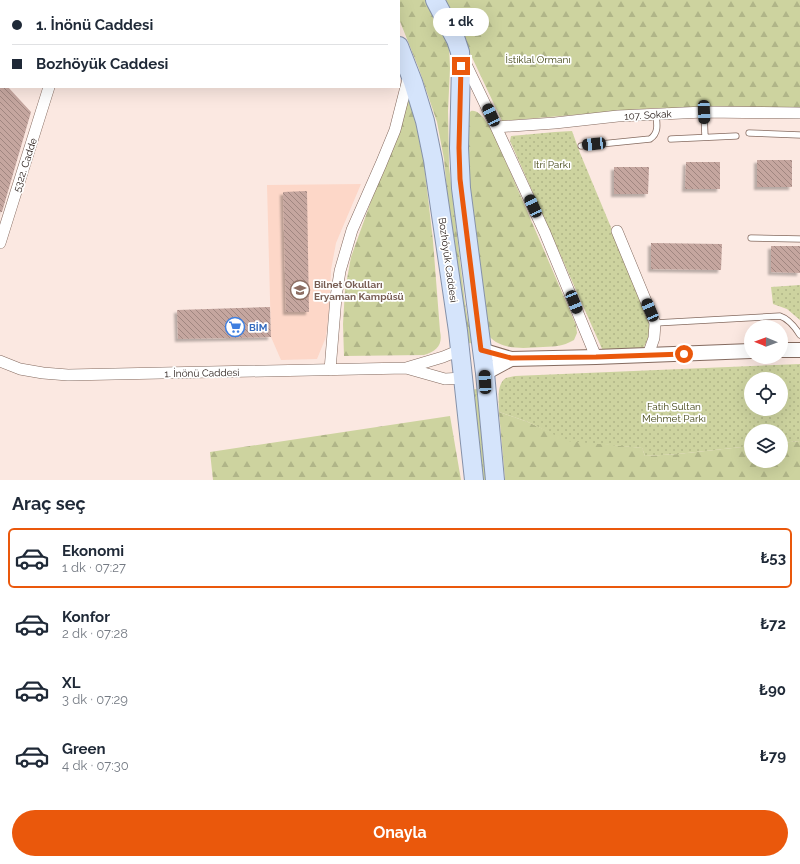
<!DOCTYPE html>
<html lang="tr">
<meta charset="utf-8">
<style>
:root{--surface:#fff;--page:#f2f2f3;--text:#1f2937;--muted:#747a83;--line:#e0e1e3;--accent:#ea580c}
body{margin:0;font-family:Raleway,sans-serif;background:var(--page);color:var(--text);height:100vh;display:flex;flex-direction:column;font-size:15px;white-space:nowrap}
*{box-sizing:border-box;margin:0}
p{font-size:13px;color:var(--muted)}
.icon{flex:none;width:22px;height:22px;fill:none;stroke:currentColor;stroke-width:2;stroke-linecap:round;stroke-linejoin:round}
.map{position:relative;height:480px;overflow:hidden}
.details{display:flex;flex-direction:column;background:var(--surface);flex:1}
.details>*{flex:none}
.banner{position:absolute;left:0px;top:0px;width:400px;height:88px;box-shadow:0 4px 16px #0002;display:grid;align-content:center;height:88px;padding:0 12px;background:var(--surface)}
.needle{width:26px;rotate:271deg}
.controls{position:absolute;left:744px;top:320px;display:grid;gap:8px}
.controls a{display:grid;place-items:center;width:44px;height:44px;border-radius:50%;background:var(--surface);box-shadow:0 4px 16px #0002;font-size:20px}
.end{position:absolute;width:18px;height:18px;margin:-9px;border:5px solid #ea580c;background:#fff;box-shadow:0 0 0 2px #fff}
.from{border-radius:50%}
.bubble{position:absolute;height:28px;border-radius:14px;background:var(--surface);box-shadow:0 4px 16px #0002;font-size:13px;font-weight:700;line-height:28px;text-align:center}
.car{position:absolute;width:12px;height:24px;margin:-12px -6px;border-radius:5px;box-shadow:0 0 3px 1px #0007;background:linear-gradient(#222 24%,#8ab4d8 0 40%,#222 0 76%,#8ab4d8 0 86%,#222 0)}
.banner b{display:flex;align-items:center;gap:14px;height:38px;font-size:15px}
.banner b+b{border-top:1px solid var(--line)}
.banner i{width:10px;height:10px;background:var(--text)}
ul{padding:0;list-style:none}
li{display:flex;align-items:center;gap:12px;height:60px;margin:0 8px 6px;padding:0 4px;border:2px solid transparent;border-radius:6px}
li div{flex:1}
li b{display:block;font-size:15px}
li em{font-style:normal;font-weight:700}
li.active{border-color:var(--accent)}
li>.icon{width:36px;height:36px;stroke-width:1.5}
h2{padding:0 12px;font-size:18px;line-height:48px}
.action{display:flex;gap:8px;margin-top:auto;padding:8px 12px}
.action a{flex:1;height:46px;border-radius:24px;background:var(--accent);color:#fff;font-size:16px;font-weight:700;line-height:46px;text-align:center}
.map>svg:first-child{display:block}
.built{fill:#fdd7c8}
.grass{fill:url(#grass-tufts)}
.forest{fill:url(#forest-firs)}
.park{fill:url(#park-dots);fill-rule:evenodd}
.building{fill:url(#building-back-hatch);filter:url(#shadow)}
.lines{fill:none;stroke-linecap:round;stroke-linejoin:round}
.service-casing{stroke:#846a5f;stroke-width:7}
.minor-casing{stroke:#846a5f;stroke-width:12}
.tertiary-casing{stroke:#846a5f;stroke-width:16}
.primary-casing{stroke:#8591a9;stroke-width:20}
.service{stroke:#fff;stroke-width:5.5}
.minor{stroke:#fff;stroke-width:11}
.tertiary{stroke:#fff;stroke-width:14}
.primary{stroke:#d5e4fb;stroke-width:18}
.route{stroke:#ea580c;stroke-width:5}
.labels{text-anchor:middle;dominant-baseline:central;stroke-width:3.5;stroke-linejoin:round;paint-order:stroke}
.park-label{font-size:10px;fill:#434616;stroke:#fff}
.street-label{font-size:10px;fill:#241915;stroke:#fff}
.education-label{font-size:10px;font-weight:bold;fill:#785e54;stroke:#fff;text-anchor:start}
.shop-label{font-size:10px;font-weight:bold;fill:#366cbe;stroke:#fff;text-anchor:start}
</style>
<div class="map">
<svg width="800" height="480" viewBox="0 0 800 480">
<defs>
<pattern id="grass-tufts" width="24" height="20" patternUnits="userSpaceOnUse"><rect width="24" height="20" fill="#cdd39f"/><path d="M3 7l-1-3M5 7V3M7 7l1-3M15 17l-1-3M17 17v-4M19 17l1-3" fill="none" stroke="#b0b588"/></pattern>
<pattern id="forest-firs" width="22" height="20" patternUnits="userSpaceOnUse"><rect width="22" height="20" fill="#cdd39f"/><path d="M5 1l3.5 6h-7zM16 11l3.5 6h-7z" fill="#b0b588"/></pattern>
<pattern id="park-dots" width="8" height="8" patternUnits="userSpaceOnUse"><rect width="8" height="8" fill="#cdd39f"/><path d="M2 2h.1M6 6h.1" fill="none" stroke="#b0b588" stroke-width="1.8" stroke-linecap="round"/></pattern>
<pattern id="building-back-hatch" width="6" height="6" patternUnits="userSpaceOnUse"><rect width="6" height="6" fill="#c5a69f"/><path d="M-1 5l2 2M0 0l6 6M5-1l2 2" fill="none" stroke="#a08680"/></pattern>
<filter id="shadow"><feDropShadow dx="-3" dy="3" stdDeviation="1" flood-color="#0004"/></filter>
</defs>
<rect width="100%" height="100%" fill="#fbe8e1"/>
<path class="built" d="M361,184L336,243L331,270L329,311L326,337L317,359L281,360L271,337L267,185Z"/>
<path class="grass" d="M477,389L487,480H479L468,390Z"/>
<path class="forest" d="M391,0H429L449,46L450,68L448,111L449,166L465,303L472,343L462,344L453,256L444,159L437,122L419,69L399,19V1H392Z
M445,0H800V111L655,108L502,121Z
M409,96L417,127L424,163L433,241L440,331C443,345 437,351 424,355L344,356L343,324L345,290L351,257L379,179L394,146Z
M471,111C481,109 489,127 494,134L576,325L577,333L574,340C561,347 557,346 543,347C525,348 502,351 489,336L470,218L467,115Z
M499,412L528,422L567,440L642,448L645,456L678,454L751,446V461H781V443L800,441V480H505Z
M450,416L461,480H213L210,452Z"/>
<path class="park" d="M572,131L580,153L653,328L643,349L603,351L510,141L511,136L555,132Z
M800,285V320L787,309L773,304L771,287Z
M800,364V441L781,443V431H751V446L678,454L645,456L642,448L567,441L528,422L499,412C499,402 496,384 506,378C509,377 512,377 515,376ZM751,379H781V409H751Z"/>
<path class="building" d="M0,87H8L31,112L2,212H0Z
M757,160H792V187H757Z
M686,162H720V189H685Z
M614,167H649L648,194H614Z
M307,191L309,312H286L283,192Z
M651,243L722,244L721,270L651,269Z
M771,246H800V273L771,272Z
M270,307L271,337L178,339L177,310Z"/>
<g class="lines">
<g class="service-casing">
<path id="service" d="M22,0L23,1
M704,112L705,137
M749,133L800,135
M671,139L736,136
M581,146L650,139C659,133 657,124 656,115
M751,238L800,239
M655,323L780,316C789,319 795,327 800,335"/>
</g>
<g class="minor-casing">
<path id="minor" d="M77,1V0
M463,58L496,127L545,233L596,357
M496,127L555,123L618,116L704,112L800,113
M617,231L655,323L654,338L648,355
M0,243L49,87
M460,350L443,357L406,368L445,379L463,378
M0,361L20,369L43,373L68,375L406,368
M330,370L336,297L340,271L352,230L381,164L395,130L409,75"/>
</g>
<g class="tertiary-casing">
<path id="tertiary" d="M481,350L511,359L596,357L751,351
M781,350H800
M485,373L511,359"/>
</g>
<g class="primary-casing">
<path id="primary" d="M382,0V1
M435,0L456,40L460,52L461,66L459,148L461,188L485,373L495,480
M399,46L413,82L425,121L433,160L458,331L474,480"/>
</g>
<use href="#service" class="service"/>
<use href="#minor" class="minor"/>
<use href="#tertiary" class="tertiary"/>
<use href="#primary" class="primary"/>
</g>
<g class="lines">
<path class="route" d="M461,66L459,148L460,179L481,350L511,358L596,357L684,354"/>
</g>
<defs>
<g id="school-ring" transform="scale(1)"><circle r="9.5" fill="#fff" stroke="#8d6e63" stroke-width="1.5"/><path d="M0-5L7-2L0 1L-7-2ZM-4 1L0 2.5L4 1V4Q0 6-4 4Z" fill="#8d6e63"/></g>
<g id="supermarket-ring" transform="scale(1)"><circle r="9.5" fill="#fff" stroke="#3f7fe0" stroke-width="1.5"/><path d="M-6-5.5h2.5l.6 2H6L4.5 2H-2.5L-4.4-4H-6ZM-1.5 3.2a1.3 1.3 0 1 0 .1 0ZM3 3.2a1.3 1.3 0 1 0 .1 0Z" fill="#3f7fe0"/></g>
</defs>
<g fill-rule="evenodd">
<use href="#school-ring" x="300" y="290"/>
<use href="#supermarket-ring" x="235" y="327"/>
</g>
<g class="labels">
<g class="park-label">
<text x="538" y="59">İstiklal Ormanı</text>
<text x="552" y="164">Itri Parkı</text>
<text x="674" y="406">Fatih Sultan<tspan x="674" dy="12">Mehmet Parkı</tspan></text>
</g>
<g class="street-label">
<text transform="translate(648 115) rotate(-3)">107. Sokak</text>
<text transform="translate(25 165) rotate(-72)">5322. Cadde</text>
<text transform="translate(448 260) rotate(82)">Bozhöyük Caddesi</text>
<text transform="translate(202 373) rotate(-1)">1. İnönü Caddesi</text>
</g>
<g class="education-label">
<text x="314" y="284">Bilnet Okulları<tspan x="314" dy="12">Eryaman Kampüsü</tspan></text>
</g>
<g class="shop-label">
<text x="249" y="327">BİM</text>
</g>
</g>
</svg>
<div class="controls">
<a><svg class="needle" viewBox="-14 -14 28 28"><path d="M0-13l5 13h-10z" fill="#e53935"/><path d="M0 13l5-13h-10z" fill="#747a83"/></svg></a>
<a><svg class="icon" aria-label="locate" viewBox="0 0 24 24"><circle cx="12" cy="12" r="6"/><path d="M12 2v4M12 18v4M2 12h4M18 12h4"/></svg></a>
<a><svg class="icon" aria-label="layers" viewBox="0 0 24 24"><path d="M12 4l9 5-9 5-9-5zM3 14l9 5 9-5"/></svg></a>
</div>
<i class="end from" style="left:684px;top:354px"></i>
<i class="end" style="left:461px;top:66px"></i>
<div class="bubble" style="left:433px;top:8px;width:56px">1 dk</div>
<i class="car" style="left:704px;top:112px;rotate:178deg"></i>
<i class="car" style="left:491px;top:115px;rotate:335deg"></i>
<i class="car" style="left:594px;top:144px;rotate:264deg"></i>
<i class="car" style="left:533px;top:206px;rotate:335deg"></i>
<i class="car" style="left:574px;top:302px;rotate:158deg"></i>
<i class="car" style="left:650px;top:310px;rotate:337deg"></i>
<i class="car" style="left:485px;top:382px;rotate:357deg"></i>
<div class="banner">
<b><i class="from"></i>1. İnönü Caddesi</b>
<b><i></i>Bozhöyük Caddesi</b>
</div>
</div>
<section class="details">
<h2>Araç seç</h2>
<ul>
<li class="active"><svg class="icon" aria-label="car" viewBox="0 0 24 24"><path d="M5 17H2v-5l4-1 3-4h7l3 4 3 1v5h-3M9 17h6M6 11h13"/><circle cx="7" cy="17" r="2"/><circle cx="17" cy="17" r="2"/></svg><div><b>Ekonomi</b><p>1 dk · 07:27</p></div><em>₺53</em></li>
<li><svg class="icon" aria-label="car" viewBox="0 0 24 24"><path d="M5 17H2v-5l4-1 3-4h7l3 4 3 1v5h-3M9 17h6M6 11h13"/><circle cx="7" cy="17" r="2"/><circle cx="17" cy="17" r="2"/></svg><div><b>Konfor</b><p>2 dk · 07:28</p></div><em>₺72</em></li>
<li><svg class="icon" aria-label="car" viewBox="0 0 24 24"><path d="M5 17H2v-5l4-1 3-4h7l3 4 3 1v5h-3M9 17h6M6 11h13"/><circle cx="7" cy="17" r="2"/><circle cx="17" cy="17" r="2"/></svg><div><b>XL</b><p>3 dk · 07:29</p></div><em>₺90</em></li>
<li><svg class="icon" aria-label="car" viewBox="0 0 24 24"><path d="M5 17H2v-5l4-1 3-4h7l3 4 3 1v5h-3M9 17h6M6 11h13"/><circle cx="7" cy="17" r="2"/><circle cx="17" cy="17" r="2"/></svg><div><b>Green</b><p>4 dk · 07:30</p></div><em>₺79</em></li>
</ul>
<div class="action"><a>Onayla</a></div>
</section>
